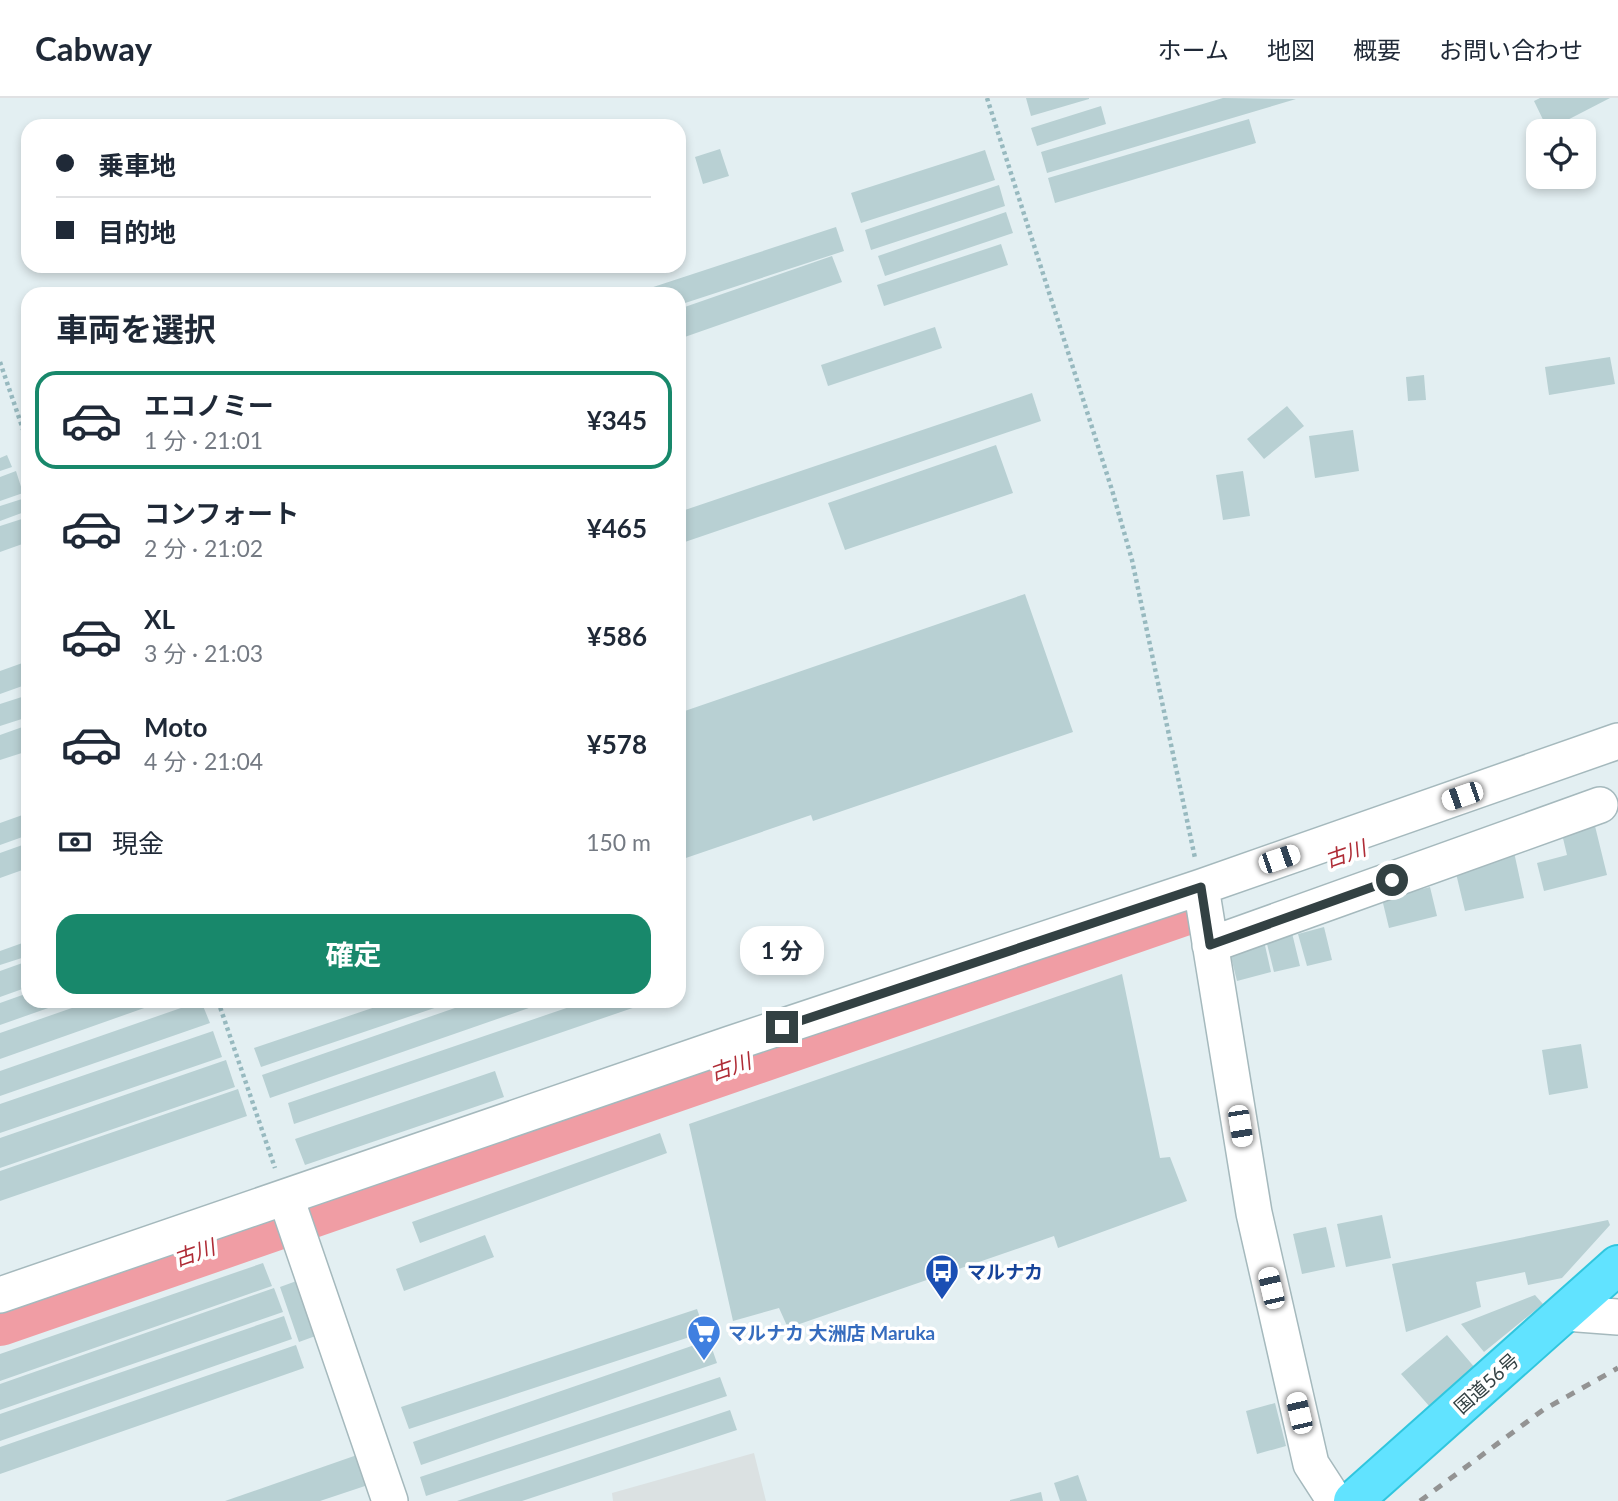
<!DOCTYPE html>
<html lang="ja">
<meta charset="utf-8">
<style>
:root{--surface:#fff;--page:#f6f6f7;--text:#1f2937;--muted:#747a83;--line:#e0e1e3;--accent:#18886b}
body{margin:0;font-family:Lato,"Noto Sans JP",sans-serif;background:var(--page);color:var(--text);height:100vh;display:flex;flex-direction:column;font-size:26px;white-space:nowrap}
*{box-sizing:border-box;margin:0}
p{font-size:23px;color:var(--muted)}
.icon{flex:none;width:38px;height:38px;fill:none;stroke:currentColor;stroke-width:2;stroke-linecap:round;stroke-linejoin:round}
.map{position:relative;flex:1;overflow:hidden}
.details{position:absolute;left:21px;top:189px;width:665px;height:721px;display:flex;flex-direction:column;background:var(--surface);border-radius:21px;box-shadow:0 4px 10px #0003}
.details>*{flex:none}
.hud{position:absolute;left:21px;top:21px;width:665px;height:154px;border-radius:21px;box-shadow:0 4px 10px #0003;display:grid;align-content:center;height:154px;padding:0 35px;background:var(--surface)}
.tools{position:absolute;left:1526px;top:21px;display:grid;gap:14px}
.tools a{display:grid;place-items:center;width:70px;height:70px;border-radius:14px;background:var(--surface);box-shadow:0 4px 10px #0003;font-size:35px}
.end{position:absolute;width:32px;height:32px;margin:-16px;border:9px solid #334143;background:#fff;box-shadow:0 0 0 4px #fff}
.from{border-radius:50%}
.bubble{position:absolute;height:49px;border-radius:21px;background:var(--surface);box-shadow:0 4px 10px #0003;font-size:23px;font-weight:700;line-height:49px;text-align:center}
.car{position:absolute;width:21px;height:42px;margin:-21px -10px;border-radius:9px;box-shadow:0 0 5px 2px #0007;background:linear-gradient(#fff 24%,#345 0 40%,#fff 0 76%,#345 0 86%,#fff 0)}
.hud b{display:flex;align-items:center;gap:24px;height:66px;font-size:26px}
.hud b+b{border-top:2px solid var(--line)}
.hud i{width:18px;height:18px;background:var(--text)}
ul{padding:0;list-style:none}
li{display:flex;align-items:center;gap:21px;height:98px;margin:0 14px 10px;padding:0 21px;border:4px solid transparent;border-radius:21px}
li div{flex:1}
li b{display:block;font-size:26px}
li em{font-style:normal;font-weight:700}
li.active{border-color:var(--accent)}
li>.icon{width:63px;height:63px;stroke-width:1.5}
h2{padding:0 35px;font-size:32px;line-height:84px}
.pay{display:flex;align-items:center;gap:18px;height:77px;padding:0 35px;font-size:26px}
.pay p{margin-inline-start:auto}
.cta{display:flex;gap:14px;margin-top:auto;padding:14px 35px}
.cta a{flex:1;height:80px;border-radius:21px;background:var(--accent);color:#fff;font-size:28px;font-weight:700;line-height:80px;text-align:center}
header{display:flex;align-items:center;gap:42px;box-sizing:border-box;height:98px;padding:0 35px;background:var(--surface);border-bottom:2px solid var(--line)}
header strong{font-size:33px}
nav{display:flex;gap:38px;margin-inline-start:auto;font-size:24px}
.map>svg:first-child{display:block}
.parking{fill:#dbe1e2}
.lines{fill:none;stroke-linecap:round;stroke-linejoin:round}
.river{stroke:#f09da4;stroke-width:52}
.building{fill:#b8d0d3}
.minor-casing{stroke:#a5b9bd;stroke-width:38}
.highway-casing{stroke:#30c6de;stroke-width:42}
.path{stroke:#97b9bf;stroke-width:4.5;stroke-dasharray:3.5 3.5;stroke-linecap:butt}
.minor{stroke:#fff;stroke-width:35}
.highway{stroke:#61e3ff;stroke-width:38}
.rail{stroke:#939393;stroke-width:5;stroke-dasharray:9 9;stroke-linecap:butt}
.route{stroke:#334143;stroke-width:9}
.labels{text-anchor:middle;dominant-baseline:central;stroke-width:7;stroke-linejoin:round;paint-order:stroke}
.transit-label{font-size:19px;font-weight:bold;fill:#164399;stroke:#fff;text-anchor:start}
.shop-label{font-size:19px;font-weight:bold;fill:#366cbe;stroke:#fff;text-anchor:start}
.street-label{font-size:19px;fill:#334143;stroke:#fff}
.water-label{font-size:21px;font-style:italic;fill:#af2c36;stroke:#fff}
</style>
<header>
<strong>Cabway</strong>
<nav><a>ホーム</a><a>地図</a><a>概要</a><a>お問い合わせ</a></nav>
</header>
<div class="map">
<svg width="1618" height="1403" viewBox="0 0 1618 1403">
<rect width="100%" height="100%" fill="#e3eff2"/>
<path class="parking" d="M754,1355L766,1403H613L612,1395Z"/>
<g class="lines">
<path class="river" d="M0,1222L1195,808"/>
</g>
<path class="building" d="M1026,0H1089V1L1031,18Z
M1223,0L1296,1L1047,75L1041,54Z
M1540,0H1610L1548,32L1534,3Z
M1101,8L1106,26L1037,48L1031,30Z
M1249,21L1256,45L1055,105L1048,80Z
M720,51L729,78L703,86L695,59Z
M985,52L995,82L861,125L851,95Z
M999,87L1005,108L871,152L865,132Z
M1006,114L1013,135L885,178L878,158Z
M836,129L844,153L679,207V196H632Z
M1001,146L1008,167L884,208L877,187Z
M832,158L842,184L679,241V211Z
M935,229L942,250L828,288L821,267Z
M1610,259L1615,286L1549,297L1545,269Z
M1424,277L1426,302L1408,303L1406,279Z
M1032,295L1041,323L679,446V414Z
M1287,308L1304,328L1264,361L1247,341Z
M1353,332L1359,373L1315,380L1309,338Z
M996,347L1013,395L845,452L828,405Z
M7,357L12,369L0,373V360Z
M16,373L23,395L0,403V379Z
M1243,373L1250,418L1223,422L1216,377Z
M22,401L27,413L0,423V408Z
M28,419V444L0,454V428Z
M1025,496L1073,634L813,723L811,717L680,762L679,615Z
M28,563V586L0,596V573Z
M28,597V619L0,628V606Z
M28,627V653L0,662V637Z
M28,715V737L0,747V725Z
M1595,728L1607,777L1544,793L1537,765L1567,757L1562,736Z
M28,745V770L0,780V755Z
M1514,754L1524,800L1465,813L1454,767Z
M1430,789L1437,818L1389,830L1382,801Z
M1324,829L1332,862L1307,868L1298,836Z
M1292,835L1300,868L1274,874L1266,842Z
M28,843V858L0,867V853Z
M1264,843L1271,874L1237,883L1229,851Z
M28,863V889L0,899V873Z
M1122,876L1160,1060L1170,1059L1187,1103L1058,1150L1054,1138L788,1230L779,1210L733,1223L689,1026Z
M28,895V903H68L0,927V905Z
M92,903H164L0,961V935Z
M201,903L210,925L0,998V973Z
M393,903H455L261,969L254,950Z
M475,903H549L270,1000L262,977Z
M587,903H653L294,1026L288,1005Z
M213,933L222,959L0,1035V1006Z
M1581,946L1588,990L1549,997L1542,952Z
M226,962L235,989L0,1070V1040Z
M495,973L504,999L305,1067L295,1041Z
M238,991L247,1018L0,1103V1073Z
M660,1035L667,1055L420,1145L412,1124Z
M1382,1117L1391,1160L1346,1169L1337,1126Z
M1608,1122L1610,1127L1562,1180L1528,1187L1525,1174L1476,1184L1481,1209L1406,1234L1392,1166Z
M1326,1129L1335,1169L1302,1176L1293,1136Z
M485,1137L494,1159L404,1193L396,1171Z
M263,1165L272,1188L0,1283V1256Z
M302,1181L321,1236L299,1244L280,1189Z
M274,1190L283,1214L0,1312V1286Z
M1535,1197L1543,1206L1484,1254L1461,1226Z
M697,1211L705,1234L409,1331L401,1309Z
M284,1218L292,1241L0,1343V1316Z
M1447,1237L1476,1271L1430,1309L1401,1276Z
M709,1242L717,1265L421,1367L413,1344Z
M296,1247L304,1270L0,1376V1349Z
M720,1279L727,1298L426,1398L420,1379Z
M1275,1305L1286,1348L1257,1356L1246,1313Z
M730,1312L737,1332L522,1403H457Z
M357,1357L368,1387L320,1403H225Z
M1078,1377L1087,1403H1060L1054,1385Z
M1041,1394L1043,1403H1010V1402Z"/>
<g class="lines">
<g class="minor-casing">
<path id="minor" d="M1201,789L1254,1115L1311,1366L1335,1403
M1210,847L1600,707
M286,1100L390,1403
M0,1197L730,946L1201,789L1618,643
M1565,1215L1618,1219"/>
</g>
<g class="highway-casing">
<path id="highway" d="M1353,1403L1618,1167"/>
</g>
<path class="path" d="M987,0L1112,392L1132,462L1195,760
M0,264L28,346
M218,903L275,1070"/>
<use href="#minor" class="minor"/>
<use href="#highway" class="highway"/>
<path class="rail" d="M1420,1403L1543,1312L1618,1270"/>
</g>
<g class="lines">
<path class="route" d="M782,929L1201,789L1210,847L1392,782"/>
</g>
<defs>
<g id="bus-pin" transform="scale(1.75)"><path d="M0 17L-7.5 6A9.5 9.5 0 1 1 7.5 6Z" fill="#1a4fb4" stroke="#fff"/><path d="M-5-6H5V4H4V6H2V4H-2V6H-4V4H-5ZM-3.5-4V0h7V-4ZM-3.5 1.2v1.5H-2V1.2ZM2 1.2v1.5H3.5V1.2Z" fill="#fff"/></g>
<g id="supermarket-pin" transform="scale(1.75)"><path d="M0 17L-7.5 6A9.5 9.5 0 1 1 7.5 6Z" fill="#3f7fe0" stroke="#fff"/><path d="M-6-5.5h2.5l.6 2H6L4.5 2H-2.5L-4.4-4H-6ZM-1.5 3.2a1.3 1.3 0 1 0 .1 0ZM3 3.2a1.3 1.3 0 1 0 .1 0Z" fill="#fff"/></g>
</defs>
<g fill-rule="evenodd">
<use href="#bus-pin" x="942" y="1173"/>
<use href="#supermarket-pin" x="704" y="1234"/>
</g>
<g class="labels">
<g class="transit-label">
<text x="967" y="1173">マルナカ</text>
</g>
<g class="shop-label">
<text x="728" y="1234">マルナカ 大洲店 Maruka</text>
</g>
<g class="street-label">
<text transform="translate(1486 1285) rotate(-42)">国道56号</text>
</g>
<g class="water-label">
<text transform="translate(1345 755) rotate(-19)">古川</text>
<text transform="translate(730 968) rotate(-19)">古川</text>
<text transform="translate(194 1154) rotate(-19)">古川</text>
</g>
</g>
</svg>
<div class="tools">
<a><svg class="icon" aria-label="locate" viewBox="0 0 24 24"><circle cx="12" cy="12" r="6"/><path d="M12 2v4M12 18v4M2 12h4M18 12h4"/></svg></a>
</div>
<i class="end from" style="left:1392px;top:782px"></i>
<i class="end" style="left:782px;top:929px"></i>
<div class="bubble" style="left:740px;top:828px;width:84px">1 分</div>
<i class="car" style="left:1462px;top:698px;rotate:251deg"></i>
<i class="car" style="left:1279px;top:761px;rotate:71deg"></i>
<i class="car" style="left:1240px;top:1028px;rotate:171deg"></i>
<i class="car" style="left:1271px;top:1190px;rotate:347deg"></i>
<i class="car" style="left:1299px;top:1315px;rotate:347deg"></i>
<div class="hud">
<b><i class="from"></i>乗車地</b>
<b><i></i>目的地</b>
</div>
<section class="details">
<h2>車両を選択</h2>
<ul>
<li class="active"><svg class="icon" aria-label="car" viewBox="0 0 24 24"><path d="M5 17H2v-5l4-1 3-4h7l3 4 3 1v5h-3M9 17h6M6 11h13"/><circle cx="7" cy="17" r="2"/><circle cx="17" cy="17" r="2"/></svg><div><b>エコノミー</b><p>1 分 · 21:01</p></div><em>¥345</em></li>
<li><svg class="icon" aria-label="car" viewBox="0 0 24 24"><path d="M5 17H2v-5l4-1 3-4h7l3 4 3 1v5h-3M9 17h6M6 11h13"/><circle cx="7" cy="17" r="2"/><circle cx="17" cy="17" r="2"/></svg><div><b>コンフォート</b><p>2 分 · 21:02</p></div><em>¥465</em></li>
<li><svg class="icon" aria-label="car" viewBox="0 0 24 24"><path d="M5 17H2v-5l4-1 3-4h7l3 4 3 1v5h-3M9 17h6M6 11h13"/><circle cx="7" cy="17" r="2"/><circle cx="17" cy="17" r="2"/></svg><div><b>XL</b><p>3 分 · 21:03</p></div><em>¥586</em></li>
<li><svg class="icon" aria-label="car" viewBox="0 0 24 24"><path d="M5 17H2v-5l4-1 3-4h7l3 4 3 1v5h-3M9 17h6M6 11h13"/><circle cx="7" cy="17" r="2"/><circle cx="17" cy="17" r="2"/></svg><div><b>Moto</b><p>4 分 · 21:04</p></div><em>¥578</em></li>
</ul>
<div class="pay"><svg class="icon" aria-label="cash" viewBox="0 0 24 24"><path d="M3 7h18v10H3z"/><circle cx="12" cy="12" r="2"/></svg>現金<p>150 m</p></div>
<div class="cta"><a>確定</a></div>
</section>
</div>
